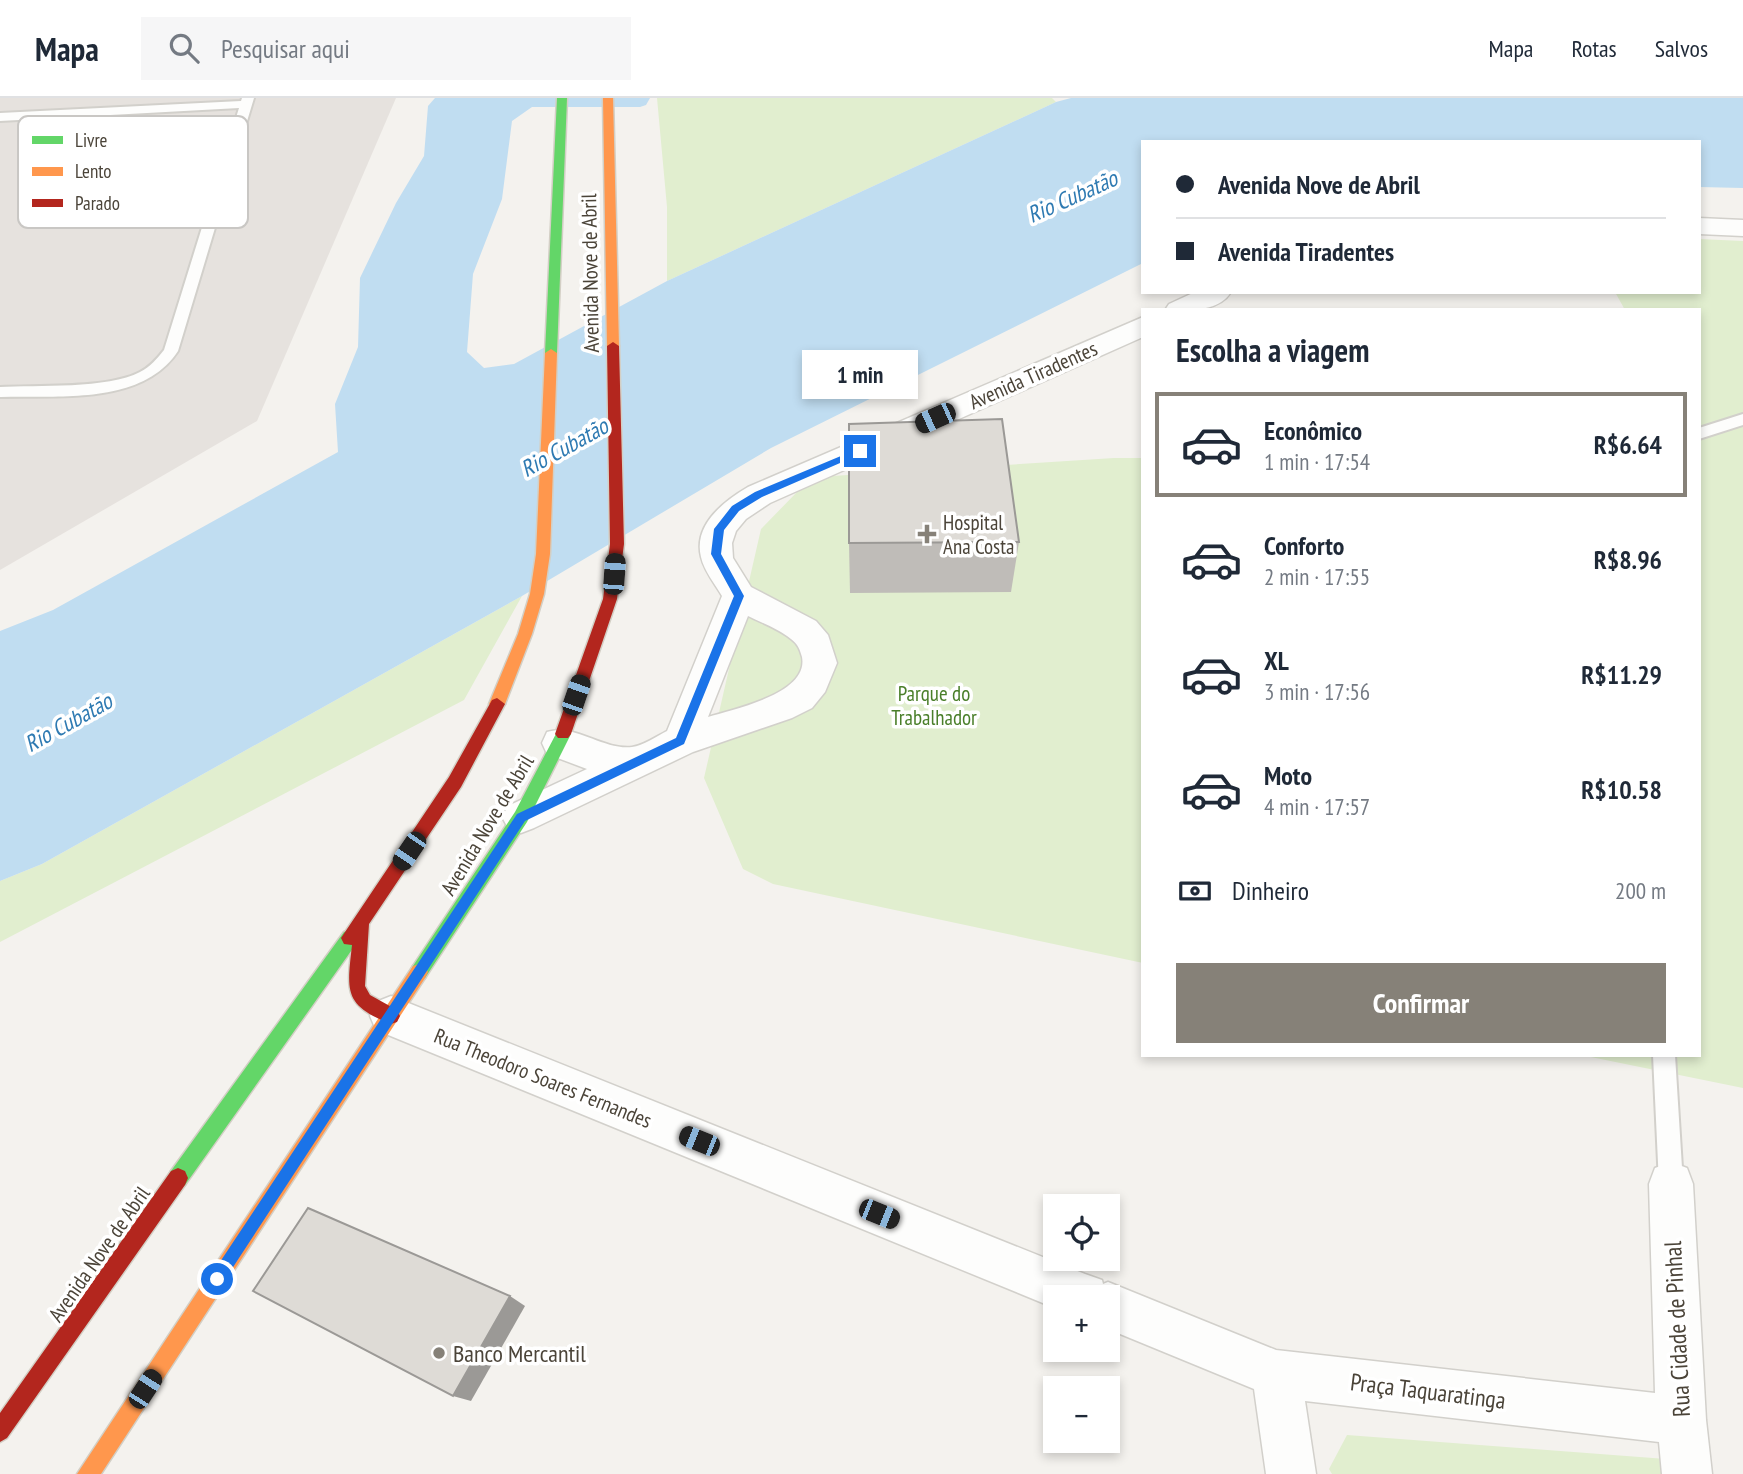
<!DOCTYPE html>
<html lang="pt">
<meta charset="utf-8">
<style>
:root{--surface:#fff;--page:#f6f6f7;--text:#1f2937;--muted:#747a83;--line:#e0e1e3;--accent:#868178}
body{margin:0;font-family:"PT Sans Narrow",sans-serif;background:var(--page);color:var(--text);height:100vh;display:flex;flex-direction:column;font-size:26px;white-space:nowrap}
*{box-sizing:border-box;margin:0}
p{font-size:23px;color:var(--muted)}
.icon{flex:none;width:38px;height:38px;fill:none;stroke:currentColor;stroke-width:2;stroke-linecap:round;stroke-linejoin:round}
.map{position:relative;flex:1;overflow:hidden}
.panel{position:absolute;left:1141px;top:210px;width:560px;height:749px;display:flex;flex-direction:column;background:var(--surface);border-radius:0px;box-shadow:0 4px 10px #0003}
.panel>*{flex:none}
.hud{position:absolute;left:1141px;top:42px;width:560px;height:154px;border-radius:0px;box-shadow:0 4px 10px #0003;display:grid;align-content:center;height:154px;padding:0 35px;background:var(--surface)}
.controls{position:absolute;left:1043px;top:1096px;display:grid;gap:14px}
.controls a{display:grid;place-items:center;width:77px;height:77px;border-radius:0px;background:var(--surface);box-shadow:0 4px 10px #0003;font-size:35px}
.end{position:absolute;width:32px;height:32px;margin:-16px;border:9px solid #1a73e8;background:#fff;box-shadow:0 0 0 4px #fff}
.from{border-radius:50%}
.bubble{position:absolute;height:49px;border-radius:0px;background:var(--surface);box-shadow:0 4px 10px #0003;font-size:23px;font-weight:700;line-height:49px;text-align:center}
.car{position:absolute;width:21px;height:42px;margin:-21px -10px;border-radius:9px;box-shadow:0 0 5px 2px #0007;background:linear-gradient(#222 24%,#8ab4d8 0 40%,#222 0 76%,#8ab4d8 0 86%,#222 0)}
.hud b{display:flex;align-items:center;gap:24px;height:66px;font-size:26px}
.hud b+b{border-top:2px solid var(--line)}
.hud i{width:18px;height:18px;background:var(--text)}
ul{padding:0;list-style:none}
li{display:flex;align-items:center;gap:21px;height:105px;margin:0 14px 10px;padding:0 21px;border:4px solid transparent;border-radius:0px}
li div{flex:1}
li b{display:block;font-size:26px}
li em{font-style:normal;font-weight:700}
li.active{border-color:var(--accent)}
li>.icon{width:63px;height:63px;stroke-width:1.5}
h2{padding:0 35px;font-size:32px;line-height:84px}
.pay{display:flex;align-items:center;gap:18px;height:77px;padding:0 35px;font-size:26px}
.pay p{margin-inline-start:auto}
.button{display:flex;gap:14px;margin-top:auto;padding:14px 35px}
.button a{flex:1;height:80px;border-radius:0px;background:var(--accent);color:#fff;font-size:28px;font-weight:700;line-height:80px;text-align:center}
header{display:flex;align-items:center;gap:42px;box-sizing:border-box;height:98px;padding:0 35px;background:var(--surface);border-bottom:2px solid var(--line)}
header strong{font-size:33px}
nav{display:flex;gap:38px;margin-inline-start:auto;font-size:24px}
.search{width:490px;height:63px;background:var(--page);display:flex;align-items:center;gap:18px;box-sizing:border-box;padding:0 24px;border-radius:0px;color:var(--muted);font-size:26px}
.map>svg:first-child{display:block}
.industrial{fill:#e6e2de}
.green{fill:#e1eecf}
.water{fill:#c0ddf1}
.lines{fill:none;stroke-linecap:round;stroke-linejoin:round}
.lane-casing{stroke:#d2d0cb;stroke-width:4}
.street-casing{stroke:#d2d0cb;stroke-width:3}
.fast-casing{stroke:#d3cfc5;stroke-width:3}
.slow-casing{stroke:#d3cfc5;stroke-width:3}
.jam-casing{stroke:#d3cfc5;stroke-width:3}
.lane{fill:#fdfdfc;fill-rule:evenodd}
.street{fill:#fdfdfc;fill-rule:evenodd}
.fast{fill:#63d668;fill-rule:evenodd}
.slow{fill:#ff974d;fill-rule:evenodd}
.jam{fill:#b3261e;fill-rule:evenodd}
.wall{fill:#bfbcb8}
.shaded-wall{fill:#9b9996}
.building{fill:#dedbd6;stroke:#9b9996;stroke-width:2}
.route{fill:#1a73e8}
.poi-dot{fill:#868178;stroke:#fff;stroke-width:2.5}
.labels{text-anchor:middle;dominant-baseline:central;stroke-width:7;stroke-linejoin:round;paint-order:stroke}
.street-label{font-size:21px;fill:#4b4439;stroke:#fff}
.poi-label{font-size:21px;fill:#4b4439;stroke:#fff;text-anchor:start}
.park-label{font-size:21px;fill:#4a7f2a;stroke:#fff}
.water-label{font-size:23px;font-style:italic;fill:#2e7ab2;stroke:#fff}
.near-street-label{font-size:24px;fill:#4b4439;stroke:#fff}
.near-poi-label{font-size:24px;fill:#4b4439;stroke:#fff;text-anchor:start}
.key{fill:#fff;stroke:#c9c7c4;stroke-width:2}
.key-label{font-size:19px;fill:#4b4439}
</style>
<header>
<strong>Mapa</strong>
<div class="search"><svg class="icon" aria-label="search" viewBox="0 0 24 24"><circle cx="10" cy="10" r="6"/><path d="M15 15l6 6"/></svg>Pesquisar aqui</div>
<nav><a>Mapa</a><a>Rotas</a><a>Salvos</a></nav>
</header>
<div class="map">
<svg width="1743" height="1376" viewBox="0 0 1743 1376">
<rect width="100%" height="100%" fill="#f4f2ee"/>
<path class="industrial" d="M0,0H396L257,323L0,472Z"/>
<path class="green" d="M657,0H1052L1056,4L667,183V109Z
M1699,141L1743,143V990L1581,957H1699V212H1625L1615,194H1699Z
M1114,360H1143V865L773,786L743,771L704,680L761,431L797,394L832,378Z
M522,498L464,602L0,844V783L42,766Z
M1347,1337L1666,1361L1667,1376H1332L1329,1371Z"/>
<path class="water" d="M435,0H650L646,7L640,9H532L512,23L502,101L473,176L467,254L484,270L514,266L667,183L1056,4L1071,0H1743V90L1699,89V44H1143V165L771,350L522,498L42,766L0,783V533L53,512L338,354L335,306L358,249L360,180L396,105L424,58L428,8Z"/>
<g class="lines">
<g class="lane-casing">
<path id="lane" d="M242,0H254L178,253C142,308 58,297 0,299V289C37,287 108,291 140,274C150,269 157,261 164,252L239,10L0,23V15L241,3Z
M1743,316V327L1699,341V330Z
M1653,957H1675L1683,1086L1679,1094L1671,1098L1663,1094L1659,1086Z"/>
</g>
<g class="street-casing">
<path id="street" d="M1699,120L1743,122V138L1699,136Z
M1195,194H1231C1218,215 1187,212 1165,212L1169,206Z
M1143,219V239L770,405L746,421L736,433L732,445L733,460L751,489L816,523L828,537L837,565L825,594L812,610L792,620L693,654L534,730L521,735L508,730L502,719L508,708L587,671L547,656L542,645L547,634C575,625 602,652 632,649C643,648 657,638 667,633L722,498C715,486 704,473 701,459C693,427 724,403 748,389ZM748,518C762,525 779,531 791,541C798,546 800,552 802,559C809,596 733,611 708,619Z
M391,898L1085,1176L1102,1182L1103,1186L1108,1184L1276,1252L1655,1295L1649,1086L1655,1070L1671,1064L1687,1070L1693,1086L1706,1322L1712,1376H1662L1659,1344L1305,1303L1316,1376H1266L1254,1291L1108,1231V1199H1055V1210L376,932L370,918L376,904Z"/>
</g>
<g class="fast-casing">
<path id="fast" d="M557,0H567L557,255L551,259L545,255Z
M563,630L568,632L571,636L527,724L425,880L419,882L413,880L410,874L413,868L515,714L558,632Z
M350,832L356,834L359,840L356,846L185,1087L178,1090L171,1087L168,1080L171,1073L344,834Z"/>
</g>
<g class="slow-casing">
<path id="slow" d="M603,0H613L619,248L613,252L607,248Z
M551,251L557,255L550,456L544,496L532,536L505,606L497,612L489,606L518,536L530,496L536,456L545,255Z
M419,866L425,868L428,874L425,880L101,1376H77L413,868Z"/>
</g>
<g class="jam-casing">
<path id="jam" d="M613,244L619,248L624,446L617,501L571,636L568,640H558L555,636L603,501L610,446L607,248Z
M497,600L505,606L461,689L369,826L365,888L370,897L397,912L400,918L397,924L391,926C343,907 347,893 352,847L344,846L341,840L449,679L492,602Z
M178,1070L185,1073L188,1080L185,1087L7,1340L0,1344V1315L171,1073Z"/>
</g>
<use href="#lane" class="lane"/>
<use href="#street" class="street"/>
<use href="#fast" class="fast"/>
<use href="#slow" class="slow"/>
<use href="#jam" class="jam"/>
</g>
<path class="wall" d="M1019,444L1011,494L850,495L849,445Z"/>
<path class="shaded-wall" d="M510,1198L525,1208L471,1303L453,1298Z"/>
<path class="building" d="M1002,321L1019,444L849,445V326Z
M308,1110L510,1198L453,1298L253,1193Z"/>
<path class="route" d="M860,350L864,353L863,355L762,399L739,413L724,432L721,456L744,498L684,646L525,723L222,1186L217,1188L212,1186L210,1181L212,1176L517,716L676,640L734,498L711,456L714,431L732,408L755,394Z"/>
<g class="poi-dot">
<path d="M923.5 425.5h7v7h7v7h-7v7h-7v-7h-7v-7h7z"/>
<circle cx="439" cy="1255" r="7"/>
</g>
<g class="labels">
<g class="street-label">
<text transform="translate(590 175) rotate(-91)">Avenida Nove de Abril</text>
<text transform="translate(1033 277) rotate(-24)">Avenida Tiradentes</text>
<text transform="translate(487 727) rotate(-59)">Avenida Nove de Abril</text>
<text transform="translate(543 980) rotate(22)">Rua Theodoro Soares Fernandes</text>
<text transform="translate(99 1156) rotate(-55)">Avenida Nove de Abril</text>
</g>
<g class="poi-label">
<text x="943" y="424">Hospital<tspan x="943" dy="24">Ana Costa</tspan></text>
</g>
<g class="park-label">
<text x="934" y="595">Parque do<tspan x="934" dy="24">Trabalhador</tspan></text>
</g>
<g class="water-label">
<text transform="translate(1072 98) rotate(-24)">Rio Cubatão</text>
<text transform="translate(564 349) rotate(-29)">Rio Cubatão</text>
<text transform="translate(68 624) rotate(-29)">Rio Cubatão</text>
</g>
<g class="near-street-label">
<text transform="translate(1677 1231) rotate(-93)">Rua Cidade de Pinhal</text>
<text transform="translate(1428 1293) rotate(7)">Praça Taquaratinga</text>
</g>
<g class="near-poi-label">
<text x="453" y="1255">Banco Mercantil</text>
</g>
</g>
<rect x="18" y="18" width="230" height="112" rx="10" class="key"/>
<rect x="32" y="38" width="31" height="8" fill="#63d668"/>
<rect x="32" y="69" width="31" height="9" fill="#ff974d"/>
<rect x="32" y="101" width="31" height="8" fill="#b3261e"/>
<g class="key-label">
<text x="75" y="49">Livre</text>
<text x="75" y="80">Lento</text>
<text x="75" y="112">Parado</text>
</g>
</svg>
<div class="controls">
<a><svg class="icon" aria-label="locate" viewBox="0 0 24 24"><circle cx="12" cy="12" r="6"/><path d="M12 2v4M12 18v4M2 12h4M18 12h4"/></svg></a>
<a>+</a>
<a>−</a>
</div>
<i class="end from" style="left:217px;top:1181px"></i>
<i class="end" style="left:860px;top:353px"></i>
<div class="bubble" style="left:802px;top:252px;width:116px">1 min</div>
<i class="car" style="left:935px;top:320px;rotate:246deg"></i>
<i class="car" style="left:614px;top:476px;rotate:4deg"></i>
<i class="car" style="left:576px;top:597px;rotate:19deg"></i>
<i class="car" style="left:409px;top:753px;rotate:214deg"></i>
<i class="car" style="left:699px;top:1043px;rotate:292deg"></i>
<i class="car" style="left:879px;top:1116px;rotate:112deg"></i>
<i class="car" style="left:145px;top:1291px;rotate:33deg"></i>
<div class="hud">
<b><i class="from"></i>Avenida Nove de Abril</b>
<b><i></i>Avenida Tiradentes</b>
</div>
<section class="panel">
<h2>Escolha a viagem</h2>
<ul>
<li class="active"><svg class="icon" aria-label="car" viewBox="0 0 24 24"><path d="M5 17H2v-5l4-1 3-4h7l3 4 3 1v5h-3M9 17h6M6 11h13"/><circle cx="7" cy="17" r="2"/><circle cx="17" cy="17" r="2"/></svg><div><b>Econômico</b><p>1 min · 17:54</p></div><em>R$6.64</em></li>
<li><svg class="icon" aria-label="car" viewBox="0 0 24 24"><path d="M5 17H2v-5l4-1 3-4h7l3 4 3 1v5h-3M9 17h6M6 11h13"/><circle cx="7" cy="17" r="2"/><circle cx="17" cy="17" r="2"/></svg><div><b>Conforto</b><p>2 min · 17:55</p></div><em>R$8.96</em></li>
<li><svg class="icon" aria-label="car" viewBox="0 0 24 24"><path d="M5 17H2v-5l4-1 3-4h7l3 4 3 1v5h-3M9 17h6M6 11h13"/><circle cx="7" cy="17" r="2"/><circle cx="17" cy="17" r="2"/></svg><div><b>XL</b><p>3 min · 17:56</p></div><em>R$11.29</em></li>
<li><svg class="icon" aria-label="car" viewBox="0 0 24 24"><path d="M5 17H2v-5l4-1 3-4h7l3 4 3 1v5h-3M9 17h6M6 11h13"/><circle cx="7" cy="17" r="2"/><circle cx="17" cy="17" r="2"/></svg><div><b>Moto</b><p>4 min · 17:57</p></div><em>R$10.58</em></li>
</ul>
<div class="pay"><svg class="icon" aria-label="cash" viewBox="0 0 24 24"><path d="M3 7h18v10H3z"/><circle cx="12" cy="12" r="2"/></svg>Dinheiro<p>200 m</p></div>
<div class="button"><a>Confirmar</a></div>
</section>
</div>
